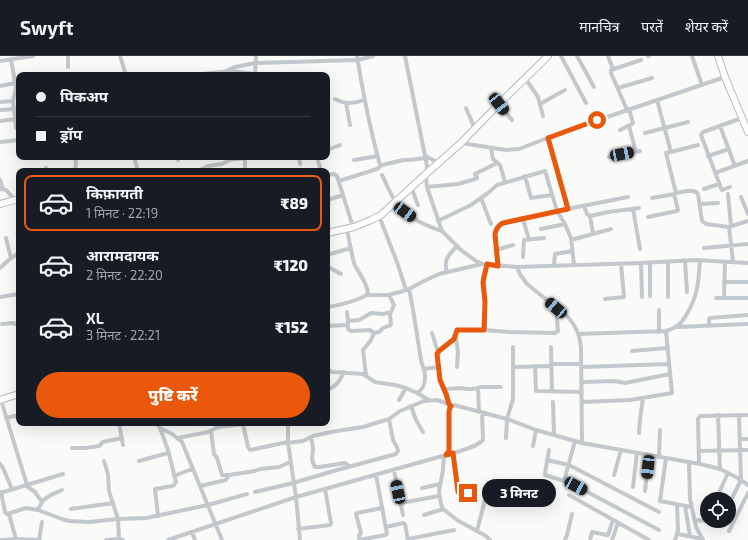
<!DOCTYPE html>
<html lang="hi">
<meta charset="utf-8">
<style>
:root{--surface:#171b24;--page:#242831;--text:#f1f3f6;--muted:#9ea1a6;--line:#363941;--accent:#ea580c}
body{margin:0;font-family:"Exo 2","Noto Sans Devanagari",sans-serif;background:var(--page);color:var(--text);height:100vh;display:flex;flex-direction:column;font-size:15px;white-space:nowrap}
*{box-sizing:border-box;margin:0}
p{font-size:13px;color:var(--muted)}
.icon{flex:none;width:22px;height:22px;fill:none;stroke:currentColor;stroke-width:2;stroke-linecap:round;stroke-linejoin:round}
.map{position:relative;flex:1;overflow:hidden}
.side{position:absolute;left:16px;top:112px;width:314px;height:258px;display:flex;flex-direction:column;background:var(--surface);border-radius:8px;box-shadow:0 4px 16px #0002}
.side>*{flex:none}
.banner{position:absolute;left:16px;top:16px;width:314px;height:88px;border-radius:8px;box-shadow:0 4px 16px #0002;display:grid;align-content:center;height:88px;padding:0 20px;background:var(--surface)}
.tools{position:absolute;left:700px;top:436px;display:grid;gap:8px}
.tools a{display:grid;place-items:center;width:36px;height:36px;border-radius:50%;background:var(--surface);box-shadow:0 4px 16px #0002;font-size:20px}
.end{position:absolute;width:18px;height:18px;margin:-9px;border:5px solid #ea580c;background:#fff;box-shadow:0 0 0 2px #fff}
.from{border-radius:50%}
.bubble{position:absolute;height:28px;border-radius:14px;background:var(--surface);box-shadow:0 4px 16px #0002;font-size:13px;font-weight:800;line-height:28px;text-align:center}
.car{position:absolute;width:12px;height:24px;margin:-12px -6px;border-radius:5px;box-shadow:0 0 3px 1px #0007;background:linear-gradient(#222 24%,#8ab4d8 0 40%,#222 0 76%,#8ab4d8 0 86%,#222 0)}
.banner b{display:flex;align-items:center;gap:14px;height:38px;font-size:15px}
.banner b+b{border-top:1px solid var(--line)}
.banner i{width:10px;height:10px;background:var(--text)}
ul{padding:7px 0 0;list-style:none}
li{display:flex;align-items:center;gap:12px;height:56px;margin:0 8px 6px;padding:0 12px;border:2px solid transparent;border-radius:8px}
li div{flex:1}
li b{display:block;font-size:15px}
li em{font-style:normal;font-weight:800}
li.active{border-color:var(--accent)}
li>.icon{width:36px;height:36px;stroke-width:1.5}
.action{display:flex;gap:8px;margin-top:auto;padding:8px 20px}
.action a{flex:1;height:46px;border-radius:24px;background:var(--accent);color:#fff;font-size:16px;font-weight:800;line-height:46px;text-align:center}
header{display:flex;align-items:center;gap:24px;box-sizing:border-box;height:56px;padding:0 20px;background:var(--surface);border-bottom:1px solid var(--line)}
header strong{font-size:19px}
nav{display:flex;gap:22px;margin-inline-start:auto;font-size:14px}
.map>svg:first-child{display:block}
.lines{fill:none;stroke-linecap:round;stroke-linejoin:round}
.secondary-casing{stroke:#b3babf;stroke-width:8}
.street{stroke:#c3c8cc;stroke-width:4}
.secondary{stroke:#fff;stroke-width:6}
.route{stroke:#ea580c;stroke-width:5}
</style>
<header>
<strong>Swyft</strong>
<nav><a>मानचित्र</a><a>परतें</a><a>शेयर करें</a></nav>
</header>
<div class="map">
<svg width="748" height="484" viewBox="0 0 748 484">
<rect width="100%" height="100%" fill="#fafaf8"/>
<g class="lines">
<g class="secondary-casing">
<path id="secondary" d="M718,0L725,21L748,76
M0,148L19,143
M327,177L354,171L371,164L381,159L427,117L461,87L499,48L548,0
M0,344L19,338"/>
</g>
<path class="street" d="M68,0V11
M120,0L126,19
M357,0C363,37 370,73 380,109
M405,0L427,110L426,122L427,131L442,175L461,194L476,205L483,208L517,211L641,207L695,204L748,207
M561,0L586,47
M577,0L594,31
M608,0L613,13
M648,0H649
M692,0L702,29
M11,3L16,32L13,45L16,72
M0,5L33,0
M226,15L235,11L255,7L358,4L373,0
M191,19L232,15L255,18
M255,19L256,0
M525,22L538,41L543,60
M0,30L15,27
M618,32L652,22
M335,43C344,48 354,48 364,44
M657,44L671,96L666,97L676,137C683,136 694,132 698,138L702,165L706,168L729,171L732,170L748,165
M0,46L13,45
M346,47L350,69
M499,48L512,64
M540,48L565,34
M466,52L475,73
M0,54L14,53
M627,54L611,17V14L641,4
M0,65L15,63
M629,70L636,96
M720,70L735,110
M620,74L632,68L633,67L629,53
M645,77L688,66
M548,81L568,153
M0,86L19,84
M461,87L506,94L519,93L563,76L725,21
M491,92L493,103L500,109L505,126
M327,94L340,89
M671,96L698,89
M425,100L439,107
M708,100L729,93
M134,101L138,115
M177,101L178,104
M299,101L300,108
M317,101L321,115
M609,101L640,95
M76,102L83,101
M354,104L378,100
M46,112L47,115
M75,115L76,107L75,101
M199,115L202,113L208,110L222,108L230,104L245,102
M245,115V101
M715,117L748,105
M327,119L334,118L337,120L353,171
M382,119C386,127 390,137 395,145C404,160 426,170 442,175
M525,120L531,142L552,139
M0,124L3,133
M339,125L377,113L382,109L404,104H410L425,102
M411,131L418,149
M427,131L458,128L475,123L477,122L475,118L497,107
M730,131L722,134L721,132L701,79L703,76L742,62
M0,133L6,134L15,144
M704,133L719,128
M728,138L731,170
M741,141L748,158
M481,142L491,168
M652,142L675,138
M327,144L343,139
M700,148L718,147
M584,150L587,158L590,160L608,156L639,152
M633,153L640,193
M379,160L397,206L406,234
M590,160L593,177
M648,161L677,155L678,154L674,138
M523,163L529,184
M438,165L471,149L488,137L497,129L545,115L546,118L557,155L565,168L571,182L574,209
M729,171L733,206
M541,173L565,168
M6,182L11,202
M571,184L611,173
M704,192L748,188
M496,194L513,189
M327,199L351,192
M523,201L524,184L544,182
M685,205L687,236
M668,206V241
M641,207L642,241
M650,207V240
M554,209L555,198L572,195
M327,210L332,213L341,218
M498,210L495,178L496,174L501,168L557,155L628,141
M517,211L520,218L527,228L568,261C576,270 580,279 581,291L582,387
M0,212L11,202L19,197
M447,216C443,203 449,199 457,190
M724,226H748
M409,233C414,256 417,280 421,304C422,310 426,316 425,322C425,329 423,333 417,337
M366,239H388L400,236L409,233L422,226L439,218L482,208
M0,241L18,238
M716,242H748
M724,242L725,206
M605,243L624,241L621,208
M327,251C337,250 360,244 368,238C368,227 358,217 354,207C351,196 349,184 347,173
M347,256L348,267
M348,265L359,264L371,257L383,258L391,256
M2,268L13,267L19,269
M327,270L348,269V273L351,275L370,274L374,277
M709,270V263L710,262L748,259
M677,271L748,268
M485,274V246L483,226V221L487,209
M659,276V254
M432,277L438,296
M578,278L666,275C678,271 682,267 688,256C699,236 698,226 700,204
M456,282L458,296L457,311
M551,291L552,335
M632,295L667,292
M551,308H581
M535,310L536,335L582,336
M513,311L551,310
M582,311L669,308
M424,313L438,311
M327,314L333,316L363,318L375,326L395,329L406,332L417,337L429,344
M366,319L363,294L371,284L374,277L379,276L383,272L391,269L390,258L394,249L389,239
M582,326L615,325L625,327L670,318
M478,332L479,356
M327,333C336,332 340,324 344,316
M444,333L463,332C467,334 476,333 480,331H501
M1,344L27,429
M399,344L406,332
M553,346L554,379
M582,346L630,344L672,337L666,275
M449,348L447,338L440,324L437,298L439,295L455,283L457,274H485L509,276L555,277L558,275L556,252
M411,350L416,364L423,376
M718,359L720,413
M6,362L19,359
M119,367L123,389
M156,367L160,372L172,378L182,386L222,484
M288,367V387L296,441L300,484
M243,368L248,391L250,394L288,386
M211,375L214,398L217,402L222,419H229
M639,377L640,363L643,342
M311,381L313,392L312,403L313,407L315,411H320L345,407L347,408L349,411
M178,382L208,376L218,371L255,367
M506,382L507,363L513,343V291
M740,383H748
M288,387L303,385L313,380L331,376L363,371L389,363L400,355L424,345L437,344L443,346L449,349
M533,390L536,374
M72,392H85L99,390L103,386L122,382
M549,394L545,417V419L564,425L576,430L659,474
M699,395L748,394
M453,397L458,434L459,437H468L469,446
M447,399C458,395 474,393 483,384L482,357
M444,400L443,414L439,435L441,448L443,453L457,464L486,480L490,484
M659,401L660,374
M666,402L660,445L691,451
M547,404L569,409L659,456
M104,405L108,418L109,435L118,463L119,483
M139,405L168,397
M689,406L690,443L696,471L703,484
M699,407L698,363L700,360L748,359
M0,408L3,412L12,433
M394,414L403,459
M614,419L621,394
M174,420L192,413
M564,425L575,385
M25,429L35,436L42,446
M200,430L226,424L229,419L255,415L260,413L279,411L290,406
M633,431L637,397
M422,432L440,428
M645,435L649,399
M1,436L5,456L7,458L26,452L38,454L62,463L69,465L89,466L118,463L146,462L208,449L247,438
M255,436L293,427L337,414L396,398L398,395L397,391L393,384L389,363
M0,437L63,418
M569,439L649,484
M716,443L728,417
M401,447L439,440
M729,448L741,424L739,359
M685,450L690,480
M71,453L113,447
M38,454C43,441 49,440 62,434
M9,458L16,483
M424,459L443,453
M158,460L155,433L172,430L174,429L176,426L168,394L160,372
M694,464L709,465
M386,471L403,467L405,468L408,484
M298,473L330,469L331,467L325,433
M477,475L485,444
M729,475L748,437
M192,476L195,484
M678,478L702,483
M408,483L454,474
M1,484L16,483L40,484
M39,484L42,466
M106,484L119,483L123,484
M168,484L296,441L446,399L449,395V352L454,349L507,363L536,374L582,387L700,408L720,413L736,421L748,429
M359,484L385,479L387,478L376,419
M360,484L359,479L361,477L356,458L357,457L382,452
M565,484L567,479L572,458
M590,484L592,476L607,479H608L613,464
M612,484L618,467
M675,484L678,475L677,448"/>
<use href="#secondary" class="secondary"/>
</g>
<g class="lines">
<path class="route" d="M468,437H460L458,436L453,397L446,399L449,395V355L450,352L451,350L449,348L446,338L440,324L437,298L439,295L454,283L457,274H484L485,246L483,226L487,208L498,210L495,178C496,173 499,169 503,167L568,153L548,82L597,64"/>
</g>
</svg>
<div class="tools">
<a><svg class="icon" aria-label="locate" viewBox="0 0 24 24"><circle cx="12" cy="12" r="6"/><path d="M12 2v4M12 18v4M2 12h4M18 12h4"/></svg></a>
</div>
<i class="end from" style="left:597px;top:64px"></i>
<i class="end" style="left:468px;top:437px"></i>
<div class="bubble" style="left:482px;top:423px;width:74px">3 मिनट</div>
<i class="car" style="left:499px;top:48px;rotate:142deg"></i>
<i class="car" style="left:622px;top:98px;rotate:79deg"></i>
<i class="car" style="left:405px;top:156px;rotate:126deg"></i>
<i class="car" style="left:556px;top:252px;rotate:310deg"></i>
<i class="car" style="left:648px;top:411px;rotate:186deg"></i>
<i class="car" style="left:576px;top:430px;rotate:118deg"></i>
<i class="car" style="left:398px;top:436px;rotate:348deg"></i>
<div class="banner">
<b><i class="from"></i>पिकअप</b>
<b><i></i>ड्रॉप</b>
</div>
<section class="side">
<ul>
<li class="active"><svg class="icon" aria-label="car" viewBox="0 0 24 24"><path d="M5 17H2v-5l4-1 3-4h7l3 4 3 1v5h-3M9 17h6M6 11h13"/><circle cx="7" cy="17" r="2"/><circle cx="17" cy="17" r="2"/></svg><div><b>किफ़ायती</b><p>1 मिनट · 22:19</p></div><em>₹89</em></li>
<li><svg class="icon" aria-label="car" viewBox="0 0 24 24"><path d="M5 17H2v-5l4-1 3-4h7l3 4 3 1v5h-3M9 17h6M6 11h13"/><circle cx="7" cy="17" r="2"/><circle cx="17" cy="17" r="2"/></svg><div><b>आरामदायक</b><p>2 मिनट · 22:20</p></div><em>₹120</em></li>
<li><svg class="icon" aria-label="car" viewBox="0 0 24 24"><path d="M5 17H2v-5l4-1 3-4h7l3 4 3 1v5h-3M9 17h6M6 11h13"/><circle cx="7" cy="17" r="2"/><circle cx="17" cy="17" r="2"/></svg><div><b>XL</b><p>3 मिनट · 22:21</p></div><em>₹152</em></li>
</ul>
<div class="action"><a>पुष्टि करें</a></div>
</section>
</div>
